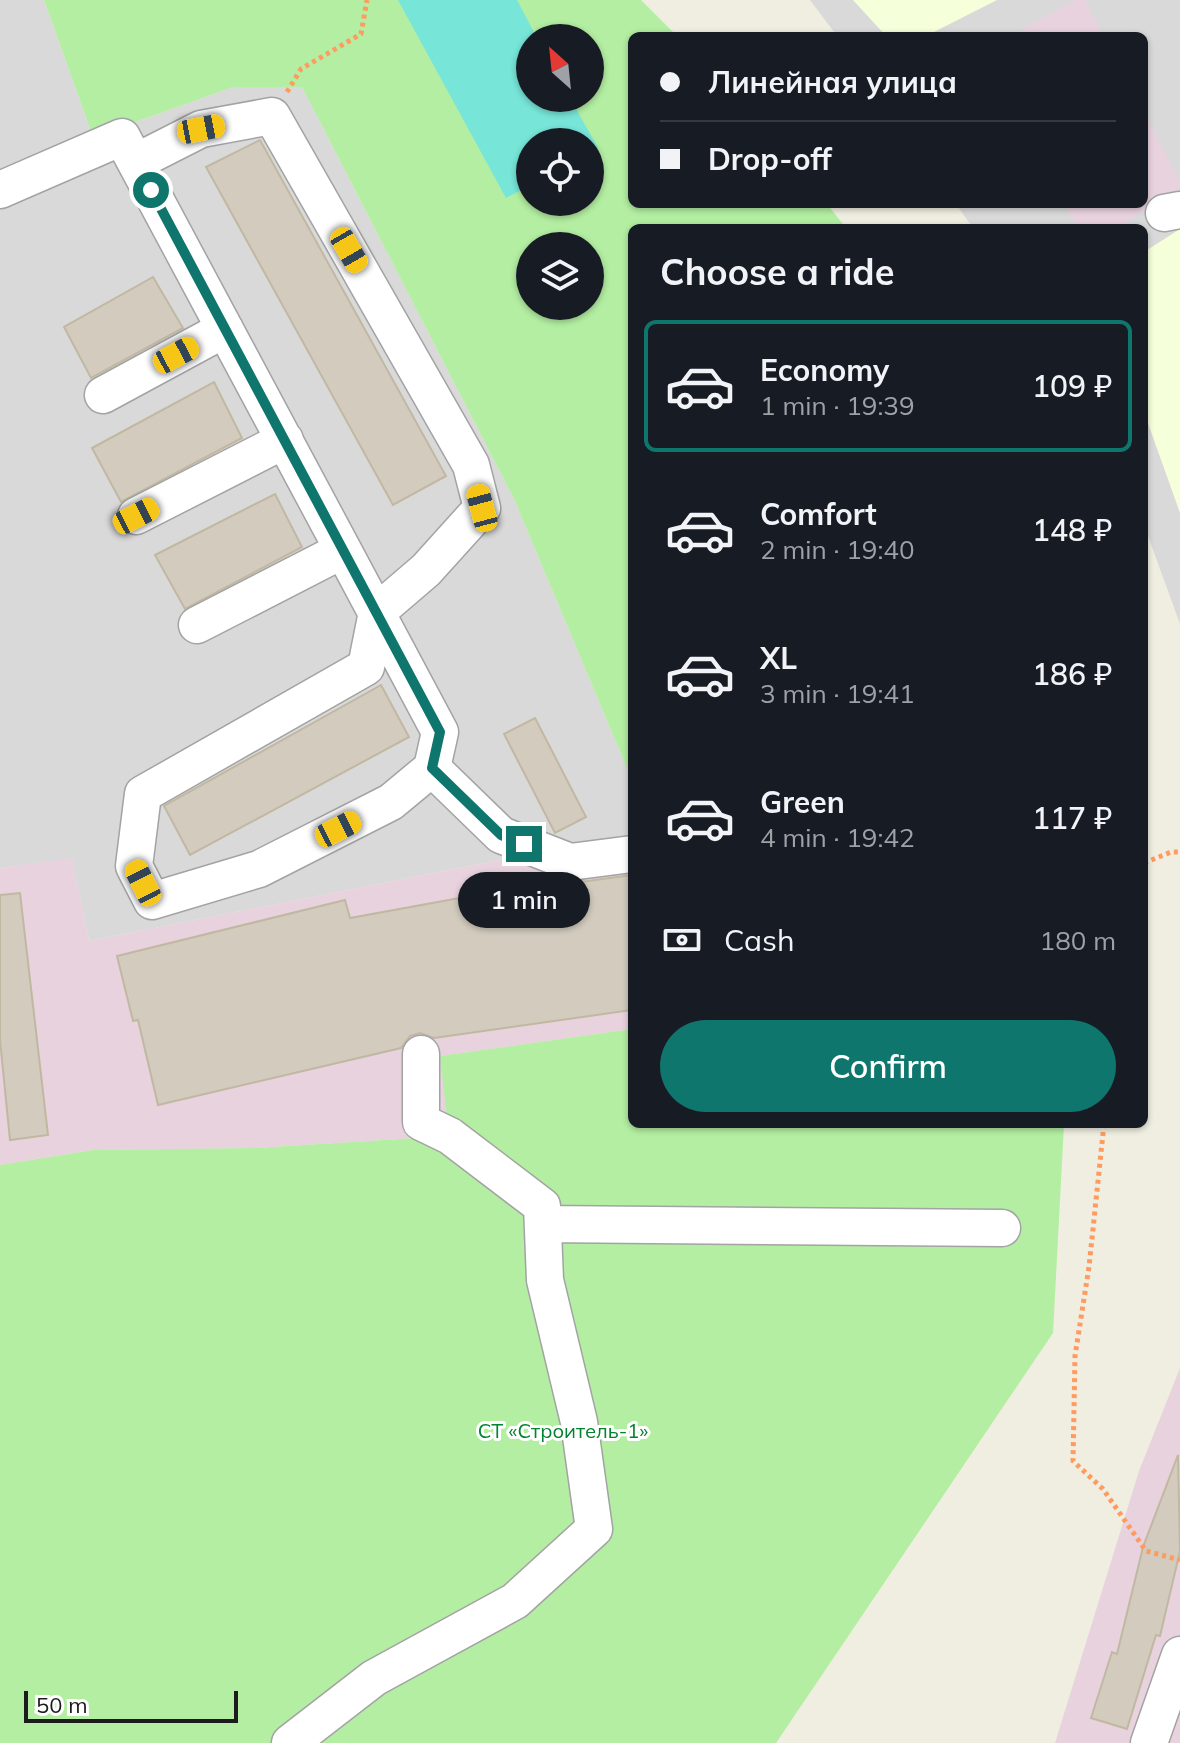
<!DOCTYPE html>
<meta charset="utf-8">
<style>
:root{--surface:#171b24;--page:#20242c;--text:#f1f3f6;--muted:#9ea1a6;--line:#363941;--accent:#0f766e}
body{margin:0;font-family:Mulish,sans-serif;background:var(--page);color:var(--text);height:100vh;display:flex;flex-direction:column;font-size:30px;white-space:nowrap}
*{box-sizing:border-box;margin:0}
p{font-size:26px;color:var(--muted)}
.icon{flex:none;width:44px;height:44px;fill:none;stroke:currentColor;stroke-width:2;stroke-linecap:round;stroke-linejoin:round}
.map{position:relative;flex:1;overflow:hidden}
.details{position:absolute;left:628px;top:224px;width:520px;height:904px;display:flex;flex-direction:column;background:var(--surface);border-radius:12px;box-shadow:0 2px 6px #0004}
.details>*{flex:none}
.top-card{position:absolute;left:628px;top:32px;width:520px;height:176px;border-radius:12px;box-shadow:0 2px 6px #0004;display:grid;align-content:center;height:176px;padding:0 32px;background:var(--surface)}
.needle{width:52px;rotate:333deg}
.fabs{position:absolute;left:516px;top:24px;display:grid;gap:16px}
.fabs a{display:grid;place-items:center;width:88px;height:88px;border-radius:50%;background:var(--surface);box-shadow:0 2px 6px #0004;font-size:40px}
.scale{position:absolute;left:24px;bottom:20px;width:214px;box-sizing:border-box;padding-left:8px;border:4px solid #1c1c1c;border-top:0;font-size:22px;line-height:28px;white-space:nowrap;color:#1c1c1c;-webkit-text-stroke:6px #fff;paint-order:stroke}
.end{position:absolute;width:36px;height:36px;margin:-18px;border:10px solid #0f766e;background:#fff;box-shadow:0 0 0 4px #fff}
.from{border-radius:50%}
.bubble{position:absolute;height:56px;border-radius:28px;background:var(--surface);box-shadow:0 2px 6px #0004;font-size:26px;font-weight:600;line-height:56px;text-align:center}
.car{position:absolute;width:24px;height:48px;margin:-24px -12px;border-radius:10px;box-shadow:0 0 6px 2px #0007;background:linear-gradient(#f5c518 24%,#345 0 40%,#f5c518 0 76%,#345 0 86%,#f5c518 0)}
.top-card b{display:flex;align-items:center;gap:28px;height:76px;font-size:30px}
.top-card b+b{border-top:2px solid var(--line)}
.top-card i{width:20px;height:20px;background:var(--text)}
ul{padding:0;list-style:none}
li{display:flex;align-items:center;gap:24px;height:132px;margin:0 16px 12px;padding:0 16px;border:4px solid transparent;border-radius:12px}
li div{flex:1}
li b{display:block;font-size:30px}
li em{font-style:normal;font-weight:600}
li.active{border-color:var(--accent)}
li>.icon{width:72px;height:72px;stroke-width:1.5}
h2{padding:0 32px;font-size:36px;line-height:96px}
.pay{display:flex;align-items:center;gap:20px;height:88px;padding:0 32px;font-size:30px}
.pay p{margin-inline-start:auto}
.action{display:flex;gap:16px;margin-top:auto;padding:16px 32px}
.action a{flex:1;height:92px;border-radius:48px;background:var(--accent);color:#fff;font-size:32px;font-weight:600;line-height:92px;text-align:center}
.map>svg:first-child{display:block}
.residential{fill:#dad9d9}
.industrial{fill:#e8d2de}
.education{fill:#f5ffd9}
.grass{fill:#b3eea2;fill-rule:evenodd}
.pitch{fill:#77e5d8}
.building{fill:#d2cbbe;stroke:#c1b8a2;stroke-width:2}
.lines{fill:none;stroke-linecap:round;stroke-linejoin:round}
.minor-casing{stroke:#a3a3a3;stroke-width:39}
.path{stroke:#ff9b61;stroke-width:5;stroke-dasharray:4 4;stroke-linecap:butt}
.minor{stroke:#fff;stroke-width:36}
.route{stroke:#0f766e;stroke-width:10}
.labels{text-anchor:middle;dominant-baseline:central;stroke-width:6;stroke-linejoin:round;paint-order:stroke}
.park-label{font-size:20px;fill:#03822f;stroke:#fff}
</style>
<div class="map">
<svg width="1180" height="1743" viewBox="0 0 1180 1743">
<rect width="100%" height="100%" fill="#efeee1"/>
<path class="residential" d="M0,0H44L93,137L233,87H302L514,499L632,780V834L89,941L72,859L0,868Z
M810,0H1180V624L1144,525V228H973L956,204H1144V36H837Z"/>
<path class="industrial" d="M1075,0H1085L1103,36H1011Z
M1144,113L1180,182V187L1117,228H1078L1064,204H1144Z
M632,834V1029L441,1056L450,1136L256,1148L93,1150L0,1165V868L72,858L89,941Z
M1180,1368V1743H1055L1139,1471Z"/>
<path class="education" d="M853,0H997L926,36H886Z
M1180,229V513L1144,412V252Z"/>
<path class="grass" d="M44,0H641L677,36H632V204H827L846,228H632V780L514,499L302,87H233L93,137ZM530,38H590V98H530ZM530,142H590V202H530ZM530,246H590V306H530Z
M632,1029V1124H1064L1053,1333L776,1743H0V1165L93,1150L256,1148L449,1136L440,1056Z"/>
<path class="pitch" d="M398,0H517L537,38H530V98H570L598,148L590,152V142H530V185L506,198Z"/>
<path class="building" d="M260,140L446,476L393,505L206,167Z
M153,277L183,328L91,378L64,327Z
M214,382L242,438L121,502L92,448Z
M275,494L302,547L185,609L155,555Z
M381,685L409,737L190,855L164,806Z
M535,718L586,817L555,833L504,734Z
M632,875V1010L434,1038L420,1033L410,1036L401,1048L158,1105L138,1020L133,1021L117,956L345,900L350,918L558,880L573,883Z
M20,893L48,1135L10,1140L0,1040V895Z
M1178,1455L1180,1551L1160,1636L1156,1635L1127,1729L1091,1718L1112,1652L1117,1654L1143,1547Z"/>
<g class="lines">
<g class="minor-casing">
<path id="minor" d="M0,190L122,137L343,550L440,732L432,768L391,802L259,869L152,901L134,866L143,794L366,667L377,612L426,570L482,508L471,465L272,116L201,129L136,162
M1164,213L1180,210
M103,395L225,329
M136,516L285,440
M197,625L343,550
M432,768L501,835L570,862L632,854
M543,1224L1002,1228
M290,1743L374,1678L515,1601L594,1529L579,1422L545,1280L542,1206L450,1136L421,1122V1054
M1149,1743L1180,1655"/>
</g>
<path class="path" d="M287,92L301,69L361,34L367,0
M1144,863L1171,852H1180
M1104,1124L1089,1267L1075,1356L1073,1461L1103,1489L1146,1551L1180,1560"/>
<use href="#minor" class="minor"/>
</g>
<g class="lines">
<path class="route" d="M151,190L440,732L432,768L501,835L524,844"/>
</g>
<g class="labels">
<g class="park-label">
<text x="563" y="1430">СТ «Строитель-1»</text>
</g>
</g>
</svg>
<div class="fabs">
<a><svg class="needle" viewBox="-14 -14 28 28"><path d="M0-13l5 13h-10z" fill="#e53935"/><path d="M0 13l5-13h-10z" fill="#9ea1a6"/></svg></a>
<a><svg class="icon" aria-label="locate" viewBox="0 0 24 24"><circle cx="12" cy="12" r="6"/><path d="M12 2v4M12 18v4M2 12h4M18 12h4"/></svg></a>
<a><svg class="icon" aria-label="layers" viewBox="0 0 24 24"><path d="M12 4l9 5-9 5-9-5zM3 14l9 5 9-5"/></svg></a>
</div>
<div class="scale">50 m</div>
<i class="end from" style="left:151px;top:190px"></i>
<i class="end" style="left:524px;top:844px"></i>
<div class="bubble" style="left:458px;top:872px;width:132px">1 min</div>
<i class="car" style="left:201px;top:129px;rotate:79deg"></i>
<i class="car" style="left:349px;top:250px;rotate:150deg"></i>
<i class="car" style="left:176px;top:355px;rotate:62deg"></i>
<i class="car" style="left:482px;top:508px;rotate:345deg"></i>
<i class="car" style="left:136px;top:516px;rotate:63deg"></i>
<i class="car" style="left:338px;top:829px;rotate:63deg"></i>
<i class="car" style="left:143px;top:883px;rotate:333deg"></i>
<div class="top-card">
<b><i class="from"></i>Линейная улица</b>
<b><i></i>Drop-off</b>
</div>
<section class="details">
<h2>Choose a ride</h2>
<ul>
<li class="active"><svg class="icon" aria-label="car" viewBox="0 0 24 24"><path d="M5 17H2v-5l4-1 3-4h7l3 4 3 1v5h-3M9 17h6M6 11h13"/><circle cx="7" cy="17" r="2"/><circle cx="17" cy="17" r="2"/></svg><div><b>Economy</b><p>1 min · 19:39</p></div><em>109 ₽</em></li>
<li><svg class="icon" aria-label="car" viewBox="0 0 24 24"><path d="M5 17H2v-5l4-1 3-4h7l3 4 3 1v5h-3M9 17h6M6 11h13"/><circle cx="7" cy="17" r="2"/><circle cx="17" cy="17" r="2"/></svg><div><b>Comfort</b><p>2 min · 19:40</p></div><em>148 ₽</em></li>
<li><svg class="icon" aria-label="car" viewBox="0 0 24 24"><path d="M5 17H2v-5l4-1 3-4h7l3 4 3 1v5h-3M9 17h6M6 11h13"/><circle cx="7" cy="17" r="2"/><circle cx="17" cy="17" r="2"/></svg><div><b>XL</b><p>3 min · 19:41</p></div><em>186 ₽</em></li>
<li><svg class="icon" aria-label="car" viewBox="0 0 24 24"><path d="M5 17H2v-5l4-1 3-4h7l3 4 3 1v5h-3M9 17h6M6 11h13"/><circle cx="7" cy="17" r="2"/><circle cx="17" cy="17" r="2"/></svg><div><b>Green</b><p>4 min · 19:42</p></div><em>117 ₽</em></li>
</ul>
<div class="pay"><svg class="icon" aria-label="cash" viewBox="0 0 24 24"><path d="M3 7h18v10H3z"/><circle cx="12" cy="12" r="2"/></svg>Cash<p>180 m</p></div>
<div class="action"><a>Confirm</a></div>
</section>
</div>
